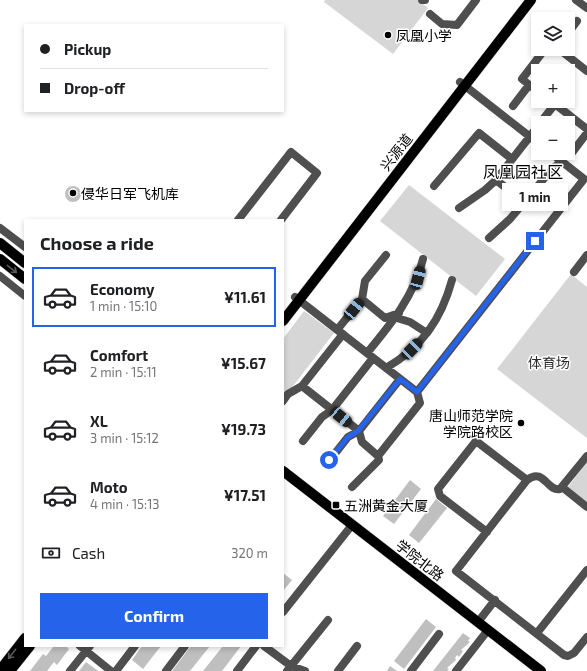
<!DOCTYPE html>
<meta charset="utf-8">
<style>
:root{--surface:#fff;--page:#f2f2f2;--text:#202124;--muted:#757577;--line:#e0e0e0;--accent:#2563eb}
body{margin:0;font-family:"Exo 2","Noto Sans SC",sans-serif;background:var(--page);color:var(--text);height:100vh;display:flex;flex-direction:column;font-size:15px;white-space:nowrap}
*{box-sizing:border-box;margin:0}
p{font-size:13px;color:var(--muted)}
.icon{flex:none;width:22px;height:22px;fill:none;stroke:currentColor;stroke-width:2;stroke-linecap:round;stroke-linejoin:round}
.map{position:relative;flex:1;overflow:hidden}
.drawer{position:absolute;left:24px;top:219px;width:260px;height:428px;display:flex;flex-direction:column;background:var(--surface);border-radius:0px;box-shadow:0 2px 6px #0003}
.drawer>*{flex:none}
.top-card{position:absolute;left:24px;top:24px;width:260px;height:88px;border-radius:0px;box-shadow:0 2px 6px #0003;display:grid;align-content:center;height:88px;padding:0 16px;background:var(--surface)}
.buttons{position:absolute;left:531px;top:12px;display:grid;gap:8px}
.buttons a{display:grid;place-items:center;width:44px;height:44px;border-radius:0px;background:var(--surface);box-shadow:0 2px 6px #0003;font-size:20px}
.end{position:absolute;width:18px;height:18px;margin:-9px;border:5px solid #2563eb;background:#fff;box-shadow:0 0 0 2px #fff}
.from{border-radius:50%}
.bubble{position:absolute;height:28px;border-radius:0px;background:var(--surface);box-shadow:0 2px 6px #0003;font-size:13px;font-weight:700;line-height:28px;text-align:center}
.car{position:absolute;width:12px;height:24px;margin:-12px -6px;border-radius:5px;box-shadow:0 0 3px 1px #0007;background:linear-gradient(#222 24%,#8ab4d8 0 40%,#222 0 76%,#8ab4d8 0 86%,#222 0)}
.top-card b{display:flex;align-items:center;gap:14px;height:38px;font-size:15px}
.top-card b+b{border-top:1px solid var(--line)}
.top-card i{width:10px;height:10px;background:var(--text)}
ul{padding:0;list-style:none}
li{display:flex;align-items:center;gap:12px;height:60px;margin:0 8px 6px;padding:0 8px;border:2px solid transparent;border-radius:0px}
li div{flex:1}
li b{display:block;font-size:15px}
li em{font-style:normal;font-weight:700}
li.current{border-color:var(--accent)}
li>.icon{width:36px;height:36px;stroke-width:1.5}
h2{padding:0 16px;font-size:18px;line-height:48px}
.pay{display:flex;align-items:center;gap:10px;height:44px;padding:0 16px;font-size:15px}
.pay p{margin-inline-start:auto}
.cta{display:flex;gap:8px;margin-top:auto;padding:8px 16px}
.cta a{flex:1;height:46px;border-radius:0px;background:var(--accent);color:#fff;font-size:16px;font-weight:700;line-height:46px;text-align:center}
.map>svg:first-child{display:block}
.green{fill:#d6d6d6}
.building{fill:#bfbfbf}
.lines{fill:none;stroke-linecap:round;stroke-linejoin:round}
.major-casing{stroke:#dbdbdb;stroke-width:11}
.minor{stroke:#4f4f4f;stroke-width:8}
.major{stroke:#000;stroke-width:10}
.oneway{stroke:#595959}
.route{stroke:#2563eb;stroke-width:5}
.poi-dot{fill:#000;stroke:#fff;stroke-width:1.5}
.labels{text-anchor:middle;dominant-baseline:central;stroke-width:3;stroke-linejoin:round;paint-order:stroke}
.poi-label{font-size:14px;fill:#000;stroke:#fff;text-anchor:start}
.street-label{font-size:14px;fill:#000;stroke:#fff}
.park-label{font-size:14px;fill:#2d2d2d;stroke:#fff}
.quarter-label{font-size:16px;fill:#000;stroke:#fff}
</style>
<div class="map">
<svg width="587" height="671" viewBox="0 0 587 671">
<rect width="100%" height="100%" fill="#fff"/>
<path class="green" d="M325,0H418L428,8L393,54L324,2Z
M409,185L505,259L476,296L380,221Z
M571,274L587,287V438L497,369Z
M304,311L334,333L283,399V339Z
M587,462V502L568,487Z"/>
<path class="building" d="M65 194a8 8 0 1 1 16 0a8 8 0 1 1-16 0Z
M410,480L421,489L394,524L383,516Z
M436,499L447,508L419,543L409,535Z
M283,573L292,580L283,591Z
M426,619L436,627L404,669L394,661Z
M463,633L470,638L468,641L470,642L461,650L463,651L459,657L457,655L455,658L456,660L447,668L449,669L447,671H433Z
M54,646H66L69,649L57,665L54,662L47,671H30L43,654L46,656Z
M142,646H161L143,669L132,660Z
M191,646H210L190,671H172Z
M223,646H241L222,671H203Z
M86,662L98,671H79Z
M390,666L397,671H387Z"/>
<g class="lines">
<g class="major-casing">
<path id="major" d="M0,243L25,263
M0,259L25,279
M283,321L531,0
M283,471L541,671
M0,670L25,638
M10,671L30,646"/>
</g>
<path class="minor" d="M422,0H425
M576,0L587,8
M430,14L442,24L457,25L476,0
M568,33L577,21
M559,49L587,71
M460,82L538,143
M538,92L522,79L545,49
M555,104L587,129
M513,106L529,85
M540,123L555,104L552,102
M571,154L587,133
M496,180L523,201
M434,186L479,133L512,159
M459,208L485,190L496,180L538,126
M238,220L291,152L317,173L281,220
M0,228L25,247
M489,238L510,219L552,169L562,161
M574,272L587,255
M0,276L25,296
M295,297L417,392L584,179L551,153
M362,299L385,318L399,313
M397,318L410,322L427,333
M337,330L362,299L365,281L386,255
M367,353C391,324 414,296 423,259
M386,368C422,347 441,320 452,280
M302,386L359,431L362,442L378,456L379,460L352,487
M283,401L288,394L302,386L343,334
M303,441L322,417L332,410L373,358
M378,456L420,403L417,392
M587,456L560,489C547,492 544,467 527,480L456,571L564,655L568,656L574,653L587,637
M329,461L348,437L359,431L400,379
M562,487L587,507
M487,532L440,496L438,489L476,441L527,480
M283,612L352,525
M478,622L495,600
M537,633L587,570
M80,646L111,671
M264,646L291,666L305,671
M70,671L90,646
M116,671L135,646
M166,671L185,646
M237,671L256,646
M287,671L328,620
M338,671L357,646
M411,671L439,634
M456,671L488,630"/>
<use href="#major" class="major"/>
</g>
<defs><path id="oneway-shaft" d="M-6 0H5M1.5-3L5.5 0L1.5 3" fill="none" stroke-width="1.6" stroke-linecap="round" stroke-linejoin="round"/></defs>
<g class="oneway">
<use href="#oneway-shaft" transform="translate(12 269) rotate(38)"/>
<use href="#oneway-shaft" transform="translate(12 654) rotate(128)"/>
</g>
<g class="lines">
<path class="route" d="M329,460L348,437L358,431L400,379L417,392L535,241"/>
</g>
<g class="poi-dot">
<circle cx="388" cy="35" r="4"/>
<circle cx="73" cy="193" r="4"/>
<circle cx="521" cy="423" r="4"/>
<rect x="332" y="501" width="8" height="8" rx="2"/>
</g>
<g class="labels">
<g class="poi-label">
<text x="396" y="35">凤凰小学</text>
<text x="81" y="193">侵华日军飞机库</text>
<text x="513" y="415" text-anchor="end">唐山师范学院<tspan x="513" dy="16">学院路校区</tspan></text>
<text x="344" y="505">五洲黄金大厦</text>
</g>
<g class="street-label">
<text transform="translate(396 152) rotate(-52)">兴源道</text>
<text transform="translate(420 560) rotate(38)">学院北路</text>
</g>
<g class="park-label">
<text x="549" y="362">体育场</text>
</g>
<g class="quarter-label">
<text x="523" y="171">凤凰园社区</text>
</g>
</g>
</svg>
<div class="buttons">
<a><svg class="icon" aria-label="layers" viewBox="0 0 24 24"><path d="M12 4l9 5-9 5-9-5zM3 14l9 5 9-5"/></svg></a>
<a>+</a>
<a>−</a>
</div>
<i class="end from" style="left:329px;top:460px"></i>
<i class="end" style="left:535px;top:241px"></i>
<div class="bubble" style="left:502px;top:183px;width:66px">1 min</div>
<i class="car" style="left:418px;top:278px;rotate:15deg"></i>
<i class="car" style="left:354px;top:309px;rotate:39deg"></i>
<i class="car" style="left:412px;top:349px;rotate:44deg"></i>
<i class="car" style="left:341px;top:417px;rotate:129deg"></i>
<div class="top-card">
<b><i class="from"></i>Pickup</b>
<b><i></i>Drop-off</b>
</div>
<section class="drawer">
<h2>Choose a ride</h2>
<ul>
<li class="current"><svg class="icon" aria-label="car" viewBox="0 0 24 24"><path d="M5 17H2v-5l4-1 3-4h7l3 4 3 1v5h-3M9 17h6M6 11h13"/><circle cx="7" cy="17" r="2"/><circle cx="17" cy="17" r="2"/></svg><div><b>Economy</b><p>1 min · 15:10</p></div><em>¥11.61</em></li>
<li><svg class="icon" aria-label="car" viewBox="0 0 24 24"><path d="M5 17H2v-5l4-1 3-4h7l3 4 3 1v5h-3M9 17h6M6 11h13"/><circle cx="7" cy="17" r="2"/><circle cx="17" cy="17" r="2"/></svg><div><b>Comfort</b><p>2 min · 15:11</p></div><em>¥15.67</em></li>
<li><svg class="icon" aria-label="car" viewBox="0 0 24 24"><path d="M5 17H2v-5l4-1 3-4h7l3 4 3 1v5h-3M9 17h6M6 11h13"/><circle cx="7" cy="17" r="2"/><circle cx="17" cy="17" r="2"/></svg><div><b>XL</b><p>3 min · 15:12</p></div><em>¥19.73</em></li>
<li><svg class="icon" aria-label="car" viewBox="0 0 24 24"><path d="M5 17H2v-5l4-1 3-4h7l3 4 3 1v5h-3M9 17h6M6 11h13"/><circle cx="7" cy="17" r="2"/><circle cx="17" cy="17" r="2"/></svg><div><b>Moto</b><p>4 min · 15:13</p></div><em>¥17.51</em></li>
</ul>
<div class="pay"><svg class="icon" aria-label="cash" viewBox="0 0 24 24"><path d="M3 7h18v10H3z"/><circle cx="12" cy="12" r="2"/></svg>Cash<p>320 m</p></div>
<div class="cta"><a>Confirm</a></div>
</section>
</div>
